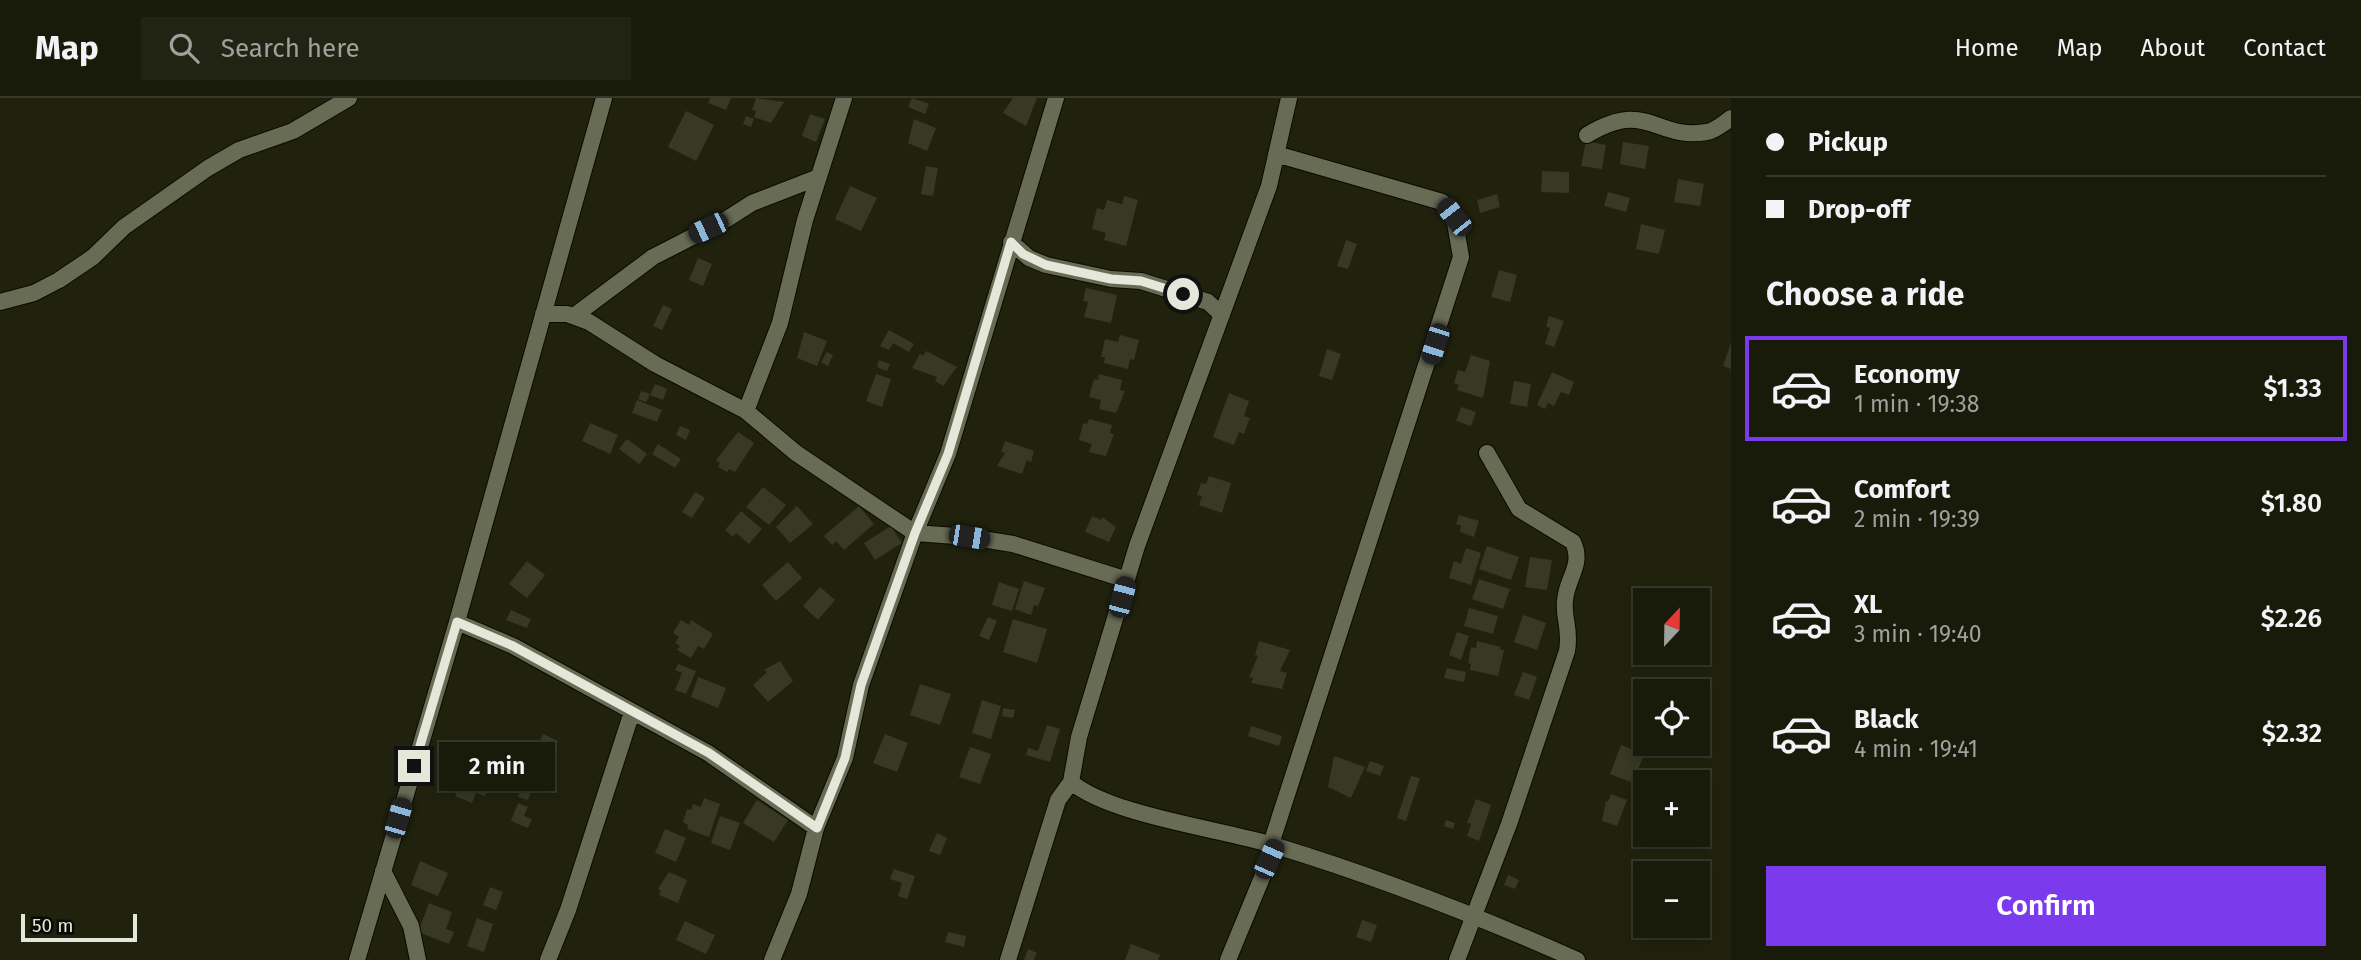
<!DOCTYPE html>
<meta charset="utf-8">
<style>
:root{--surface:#181a0a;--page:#212313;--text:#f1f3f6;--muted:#9fa19c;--line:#36382b;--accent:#7c3aed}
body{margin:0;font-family:"Fira Sans",sans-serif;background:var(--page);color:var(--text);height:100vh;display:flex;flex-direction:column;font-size:26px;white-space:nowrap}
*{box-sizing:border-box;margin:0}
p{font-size:23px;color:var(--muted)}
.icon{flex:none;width:38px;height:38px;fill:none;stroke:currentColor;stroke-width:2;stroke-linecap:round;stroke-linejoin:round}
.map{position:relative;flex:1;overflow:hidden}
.side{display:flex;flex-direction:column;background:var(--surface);width:630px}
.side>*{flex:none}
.guide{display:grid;align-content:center;height:154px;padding:0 35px;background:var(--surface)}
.needle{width:46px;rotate:22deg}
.tools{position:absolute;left:1633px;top:490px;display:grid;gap:14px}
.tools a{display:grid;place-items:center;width:77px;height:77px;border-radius:0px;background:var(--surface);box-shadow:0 4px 10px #0003,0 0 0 2px var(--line);font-size:35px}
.scale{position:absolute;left:21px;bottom:18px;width:116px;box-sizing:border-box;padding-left:7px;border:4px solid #e5e7da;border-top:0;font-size:19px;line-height:24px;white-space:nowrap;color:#e5e7da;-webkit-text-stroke:5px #0a0b04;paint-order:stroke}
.end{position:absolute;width:32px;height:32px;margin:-16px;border:9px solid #e5e7da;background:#111;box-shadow:0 0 0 4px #111}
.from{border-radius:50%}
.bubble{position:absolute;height:49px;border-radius:0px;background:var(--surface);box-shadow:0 4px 10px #0003,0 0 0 2px var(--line);font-size:23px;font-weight:600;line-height:49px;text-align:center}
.car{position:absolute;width:21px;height:42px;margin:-21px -10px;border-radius:9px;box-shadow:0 0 5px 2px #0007;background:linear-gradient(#222 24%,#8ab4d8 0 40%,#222 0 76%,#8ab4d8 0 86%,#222 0)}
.guide b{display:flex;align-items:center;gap:24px;height:66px;font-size:26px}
.guide b+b{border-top:2px solid var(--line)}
.guide i{width:18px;height:18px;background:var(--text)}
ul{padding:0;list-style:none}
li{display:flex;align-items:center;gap:21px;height:105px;margin:0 14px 10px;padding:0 21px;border:4px solid transparent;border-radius:0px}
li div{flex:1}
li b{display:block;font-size:26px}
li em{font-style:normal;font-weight:600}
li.current{border-color:var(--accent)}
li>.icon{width:63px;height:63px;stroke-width:1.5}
h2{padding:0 35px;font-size:32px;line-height:84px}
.action{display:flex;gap:14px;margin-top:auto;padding:14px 35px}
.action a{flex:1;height:80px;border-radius:0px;background:var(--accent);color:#fff;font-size:28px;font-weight:600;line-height:80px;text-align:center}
header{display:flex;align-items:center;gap:42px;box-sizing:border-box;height:98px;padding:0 35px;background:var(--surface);border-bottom:2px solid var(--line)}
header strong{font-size:33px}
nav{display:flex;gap:38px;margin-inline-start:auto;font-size:24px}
.search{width:490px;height:63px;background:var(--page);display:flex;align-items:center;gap:18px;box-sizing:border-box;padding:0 24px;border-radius:0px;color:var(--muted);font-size:26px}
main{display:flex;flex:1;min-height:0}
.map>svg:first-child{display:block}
.building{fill:#373924}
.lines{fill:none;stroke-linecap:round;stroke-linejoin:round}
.street-casing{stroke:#0a0b00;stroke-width:18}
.street{stroke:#696c55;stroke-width:16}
.route{stroke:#e5e7da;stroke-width:9}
</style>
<header>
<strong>Map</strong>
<div class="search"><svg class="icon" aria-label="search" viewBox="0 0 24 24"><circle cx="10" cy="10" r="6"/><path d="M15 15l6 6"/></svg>Search here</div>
<nav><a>Home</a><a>Map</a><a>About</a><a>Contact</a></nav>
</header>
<main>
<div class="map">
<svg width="1731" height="862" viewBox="0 0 1731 862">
<rect width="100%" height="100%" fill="#20220e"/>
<path class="building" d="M710,0H731L726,12L708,5Z
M756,0L784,4L771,25L754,19L756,13L752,12Z
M912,0L929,6L925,16L908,9Z
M1013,0H1037L1026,28L1003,15Z
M686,13L714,27L696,63L668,49Z
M810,16L825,21L816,44L802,38Z
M746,18L754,21L751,29L743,26Z
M914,21L936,30L927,53L908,45Z
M1586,43L1606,47L1602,71L1581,68Z
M1623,44L1649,48L1645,71L1620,66Z
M926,68L938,70L933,98L921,96Z
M1542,73L1569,74V95L1541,94Z
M1678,81L1704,86L1700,108L1674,104Z
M850,88L877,100L861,133L835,121Z
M1608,94L1630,100L1626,114L1604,108Z
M1497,96L1500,109L1480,115L1477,102Z
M1124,98L1138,102L1126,148L1104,142L1106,135L1092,131L1097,110L1104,112L1107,102L1122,106Z
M1641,126L1665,132L1659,156L1636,151Z
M1346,142L1357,146L1348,171L1337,168Z
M698,160L712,166L703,188L689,182Z
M1499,172L1517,177L1510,204L1491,199Z
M1086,190L1117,197L1111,225L1084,219L1088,204L1083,203Z
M663,207L672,211L662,232L653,228Z
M1549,218L1564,223L1554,249L1545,246L1550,230L1546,228Z
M889,232L914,246L909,254L893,245L889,252L880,248Z
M804,234L827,243L817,268L797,260Z
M1120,237L1139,242L1134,262L1130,261L1128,271L1104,265L1105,259H1101L1105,241L1118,244Z
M1731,245V271L1723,268Z
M1327,251L1341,256L1332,282L1319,278Z
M926,253L957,269L943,288L935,283L937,279L912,270L920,256L923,258Z
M827,254L833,257L828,268L821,264Z
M1471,257L1490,263L1483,300L1457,292L1459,287L1454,285L1458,272L1465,274Z
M879,262L890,266L887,273L877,269Z
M1552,274L1574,284L1569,297L1561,294L1554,308L1548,305L1545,311L1537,307Z
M876,276L891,281L882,309L866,303Z
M1099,276L1122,282L1120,292L1125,293L1116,315L1099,311L1101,302L1089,299L1094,281L1098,282Z
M1514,283L1531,286L1527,309L1510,306Z
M655,286L667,291L663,302L650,297Z
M641,293L650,296L646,304L638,301Z
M1229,295L1249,303L1244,318L1250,320L1244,336L1239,334L1234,347L1213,339Z
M637,302L662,312L657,324L632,315Z
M1461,309L1476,314L1471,328L1456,323Z
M1089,321L1112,327L1110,335L1114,336L1106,358L1089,354L1092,346L1079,342L1083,325L1087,326Z
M590,325L618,337L610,356L582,343Z
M680,328L690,332L686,342L676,337Z
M738,334L754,345L735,374L729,371L727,374L718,369L720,365L716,362Z
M627,341L647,356L639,366L619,351Z
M1005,343L1034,353L1031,364L1027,362L1022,376L997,368L1005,355L1001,354Z
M658,346L681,361L675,370L652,356Z
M1209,378L1231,385L1222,415L1199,407L1202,398L1197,397L1201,385L1206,386Z
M763,389L786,407L769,427L746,409Z
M695,394L705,400L692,420L682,414Z
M797,408L813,426L790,445L776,429Z
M859,408L874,426L844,452L836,443L832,447L824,438Z
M741,413L762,431L749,446L736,435L733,439L725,432Z
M1459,417L1479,423L1474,439L1460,434L1461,428L1456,426Z
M1092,418L1101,422L1102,419L1116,429L1109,444L1085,434Z
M891,428L902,445L875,462L864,445Z
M1487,448L1519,459L1511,482L1479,471Z
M1466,450L1481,455L1471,487L1449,480L1454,463L1461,466Z
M1530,459L1552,462L1547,492L1525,489Z
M527,463L545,477L527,500L509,486Z
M788,464L802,480L776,503L762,487Z
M1479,481L1510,491L1503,511L1472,501Z
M1024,483L1045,490L1038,508L1034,507L1031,517L1015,511Z
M999,484L1019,491L1012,513L992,507Z
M820,489L835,502L818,522L803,508Z
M1469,510L1498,518L1493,536L1464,528Z
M511,512L531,521L527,530L506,522Z
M1523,517L1546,525L1537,552L1514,544Z
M988,519L997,523L989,542L979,538Z
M1013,521L1047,531L1037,565L1003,554Z
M681,522L689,527L691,522L713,536L704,551L698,548L691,560L677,552L680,548L675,545L679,539L673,535Z
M1457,534L1469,538L1461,562L1449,557Z
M1259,543L1290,552L1280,573L1287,575L1282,591L1251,585L1253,580L1249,579L1258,558L1255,557Z
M1477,543L1501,549L1500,552H1504L1498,578L1470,572L1471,566L1468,565L1471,549L1476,550Z
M780,563L793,583L768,604L753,587L767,574L764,572Z
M678,566L696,573L686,596L675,592L682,575L675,572Z
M1447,570L1466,574L1464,584L1444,580Z
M1523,574L1537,579L1529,602L1514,597Z
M698,579L726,590L718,610L691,599Z
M920,586L951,596L940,627L910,617Z
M982,602L1001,608L991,641L972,635Z
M1003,610L1015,612L1013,620L1002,618Z
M1047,627L1060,631L1050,664L1026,657L1028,650L1038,653Z
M1251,628L1282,638L1279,648L1248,638Z
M543,636L558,643L547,668L532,661Z
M885,636L908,645L897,674L873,665Z
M1621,647L1644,656L1633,685L1610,676Z
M970,649L991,656L980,686L959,679Z
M1334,658L1365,669L1351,700L1328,689Z
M468,660L487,668L493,672L491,677L499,680L494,691L488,689L485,698L476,695L472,705L455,698L459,689L446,684L452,669L463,674Z
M1370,663L1384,668L1380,678L1366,673Z
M1411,678L1420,680L1406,723L1397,720Z
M525,679L535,682L528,702L518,699Z
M1611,696L1627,702L1617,728L1602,723L1606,703L1608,704Z
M704,700L720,706L709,739L687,731L688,727L683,724L687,711L691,712L693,706L701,709Z
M1476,701L1491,707L1479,743L1467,738L1471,726L1467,725Z
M757,702L788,722L774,744L743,725Z
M518,705L528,709L524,718L532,721L528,730L511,723Z
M720,718L740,725L730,752L711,745Z
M1446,722L1455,725L1453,731L1444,728Z
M665,731L686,740L676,764L655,755Z
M937,735L947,740L940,757L929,753Z
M420,763L448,775L438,798L411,787Z
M894,771L915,778L907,801L898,798L902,785L890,781Z
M669,774L687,782L678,805L659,797L661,793L658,791Z
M1508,777L1519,782L1515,791L1504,787Z
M490,789L503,794L496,812L483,807Z
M429,805L452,814L446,831L454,834L449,846L418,834Z
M477,820L493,826L484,854L467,848Z
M1362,822L1377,827L1371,844L1356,839Z
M685,823L715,837L706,856L676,842Z
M948,834L966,838L964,849L945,844Z
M1131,846L1160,857L1158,862H1125Z
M1028,851L1037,855L1034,862H1024Z"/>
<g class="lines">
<g class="street-casing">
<path id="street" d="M1289,0L1269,88L1137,448L1079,639L1071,684C1110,717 1220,731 1273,747C1378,779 1478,818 1577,862
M1587,37C1648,0 1655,43 1707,34C1715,33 1724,25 1731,20
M1011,144L1029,160L1046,167L1111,181L1141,183L1208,204L1222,217
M0,204L34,195L59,182L93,159L124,129L208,70L239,52L293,33L349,0
M543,216H567L589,224L655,266L746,313L796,355L915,435L969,439L1013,446L1127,482
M574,218L653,159L727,121L752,105L819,79
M746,313L780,225L805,122L844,0
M457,524L513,548L708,655L816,730
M1271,746L1461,159L1454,119L1442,104L1276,56
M383,773L411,828L418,862
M357,862L457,524L604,0
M548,862L568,812L632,614
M772,862L799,796L816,730L845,660L861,587L915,435L948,356L1056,0
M1008,862L1058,702L1071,684
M1228,862L1275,748
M1457,862L1509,726L1567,553C1571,530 1563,521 1565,503C1566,481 1584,467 1573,444L1519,411L1487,355"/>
</g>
<use href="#street" class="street"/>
</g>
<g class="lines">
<path class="route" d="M414,668L457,524L513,548L709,655L817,730L845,660L861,587L915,435L948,356L1011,144L1023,156L1046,167L1111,181L1141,183L1183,196"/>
</g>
</svg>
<div class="tools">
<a><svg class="needle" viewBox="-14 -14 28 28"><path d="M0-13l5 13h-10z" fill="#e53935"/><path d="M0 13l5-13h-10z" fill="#9fa19c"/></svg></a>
<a><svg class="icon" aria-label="locate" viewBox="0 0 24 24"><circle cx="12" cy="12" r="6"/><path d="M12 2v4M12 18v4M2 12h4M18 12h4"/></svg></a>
<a>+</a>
<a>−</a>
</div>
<div class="scale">50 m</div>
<i class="end from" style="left:1183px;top:196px"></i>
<i class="end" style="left:414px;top:668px"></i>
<div class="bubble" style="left:439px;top:644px;width:116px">2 min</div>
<i class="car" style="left:1454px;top:119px;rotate:322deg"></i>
<i class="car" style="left:708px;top:130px;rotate:245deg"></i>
<i class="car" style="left:1435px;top:246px;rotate:198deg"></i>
<i class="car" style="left:969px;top:439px;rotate:99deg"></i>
<i class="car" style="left:1122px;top:499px;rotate:15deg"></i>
<i class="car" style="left:398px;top:720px;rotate:16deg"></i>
<i class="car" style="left:1269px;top:761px;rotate:24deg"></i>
</div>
<section class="side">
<div class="guide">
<b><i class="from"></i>Pickup</b>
<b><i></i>Drop-off</b>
</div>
<h2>Choose a ride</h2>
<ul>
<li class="current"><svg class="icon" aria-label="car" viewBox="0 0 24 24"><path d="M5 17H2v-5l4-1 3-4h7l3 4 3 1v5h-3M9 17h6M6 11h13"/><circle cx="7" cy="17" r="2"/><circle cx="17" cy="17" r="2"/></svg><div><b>Economy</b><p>1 min · 19:38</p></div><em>$1.33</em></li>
<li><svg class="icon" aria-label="car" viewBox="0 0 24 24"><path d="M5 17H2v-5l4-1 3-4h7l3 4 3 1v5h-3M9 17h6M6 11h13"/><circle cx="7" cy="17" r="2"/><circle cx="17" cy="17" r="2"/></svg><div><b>Comfort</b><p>2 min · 19:39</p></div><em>$1.80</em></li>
<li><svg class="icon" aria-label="car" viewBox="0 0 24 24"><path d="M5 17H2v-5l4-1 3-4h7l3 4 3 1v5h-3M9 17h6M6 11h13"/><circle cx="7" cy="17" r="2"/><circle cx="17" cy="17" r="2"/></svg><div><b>XL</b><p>3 min · 19:40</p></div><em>$2.26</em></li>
<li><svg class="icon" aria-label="car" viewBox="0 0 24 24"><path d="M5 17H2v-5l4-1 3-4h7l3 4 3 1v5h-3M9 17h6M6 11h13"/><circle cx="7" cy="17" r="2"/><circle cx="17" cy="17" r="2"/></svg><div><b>Black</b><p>4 min · 19:41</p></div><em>$2.32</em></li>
</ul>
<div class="action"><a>Confirm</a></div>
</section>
</main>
